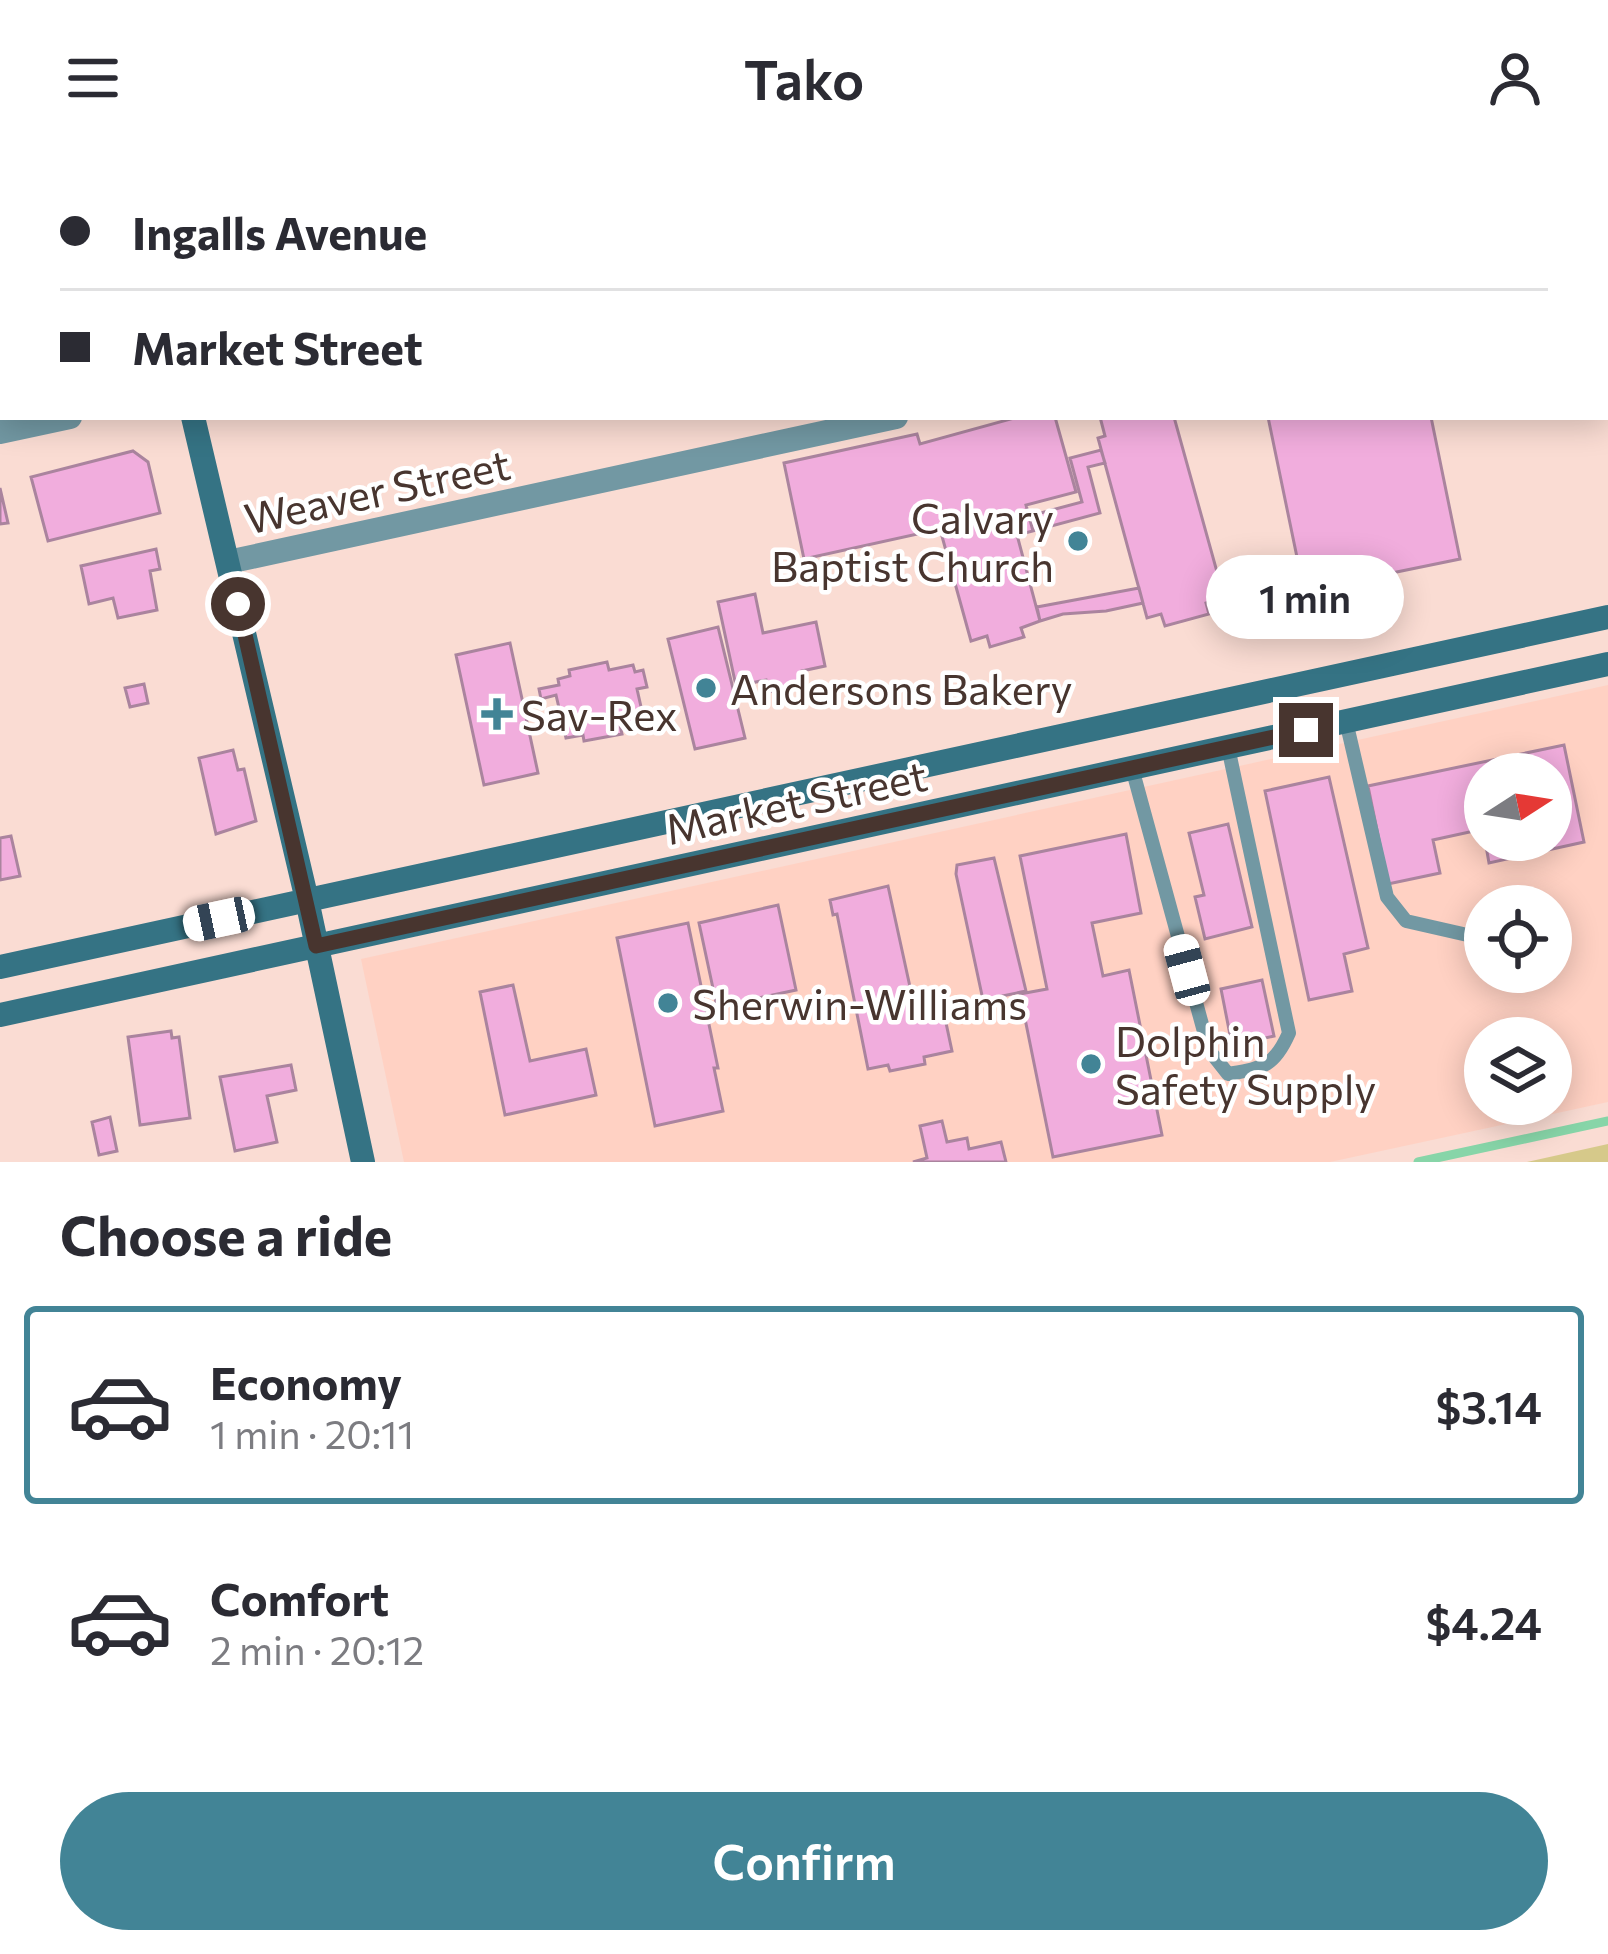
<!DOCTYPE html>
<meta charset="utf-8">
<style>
:root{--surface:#fff;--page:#f2f2f3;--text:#2b2b33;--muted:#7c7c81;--line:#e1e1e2;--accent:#428496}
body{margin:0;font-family:Commissioner,sans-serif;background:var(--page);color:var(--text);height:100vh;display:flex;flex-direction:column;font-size:45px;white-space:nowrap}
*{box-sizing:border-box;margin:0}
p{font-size:39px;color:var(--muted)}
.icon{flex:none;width:66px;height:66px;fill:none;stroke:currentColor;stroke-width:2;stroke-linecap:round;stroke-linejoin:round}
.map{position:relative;height:1006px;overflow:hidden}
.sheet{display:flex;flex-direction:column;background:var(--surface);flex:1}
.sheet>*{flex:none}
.hud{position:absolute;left:0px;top:0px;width:1608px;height:264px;box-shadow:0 6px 30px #0003;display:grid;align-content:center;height:264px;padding:0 60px;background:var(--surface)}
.needle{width:78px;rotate:78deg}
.buttons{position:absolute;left:1464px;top:597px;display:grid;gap:24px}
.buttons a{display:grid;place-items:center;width:108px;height:108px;border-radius:50%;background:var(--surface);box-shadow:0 6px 30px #0003;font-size:60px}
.end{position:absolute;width:54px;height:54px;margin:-27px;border:15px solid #48352f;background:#fff;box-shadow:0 0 0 6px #fff}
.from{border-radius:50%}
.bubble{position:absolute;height:84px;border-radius:42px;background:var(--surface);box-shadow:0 6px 30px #0003;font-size:39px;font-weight:600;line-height:84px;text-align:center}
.car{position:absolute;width:36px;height:72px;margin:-36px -18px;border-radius:15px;box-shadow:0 0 9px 3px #0007;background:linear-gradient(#fff 24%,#345 0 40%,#fff 0 76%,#345 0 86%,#fff 0)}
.hud b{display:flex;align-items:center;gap:42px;height:114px;font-size:45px}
.hud b+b{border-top:3px solid var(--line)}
.hud i{width:30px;height:30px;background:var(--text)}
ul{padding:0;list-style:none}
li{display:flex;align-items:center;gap:36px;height:198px;margin:0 24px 18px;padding:0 36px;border:6px solid transparent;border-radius:12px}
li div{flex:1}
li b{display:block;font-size:45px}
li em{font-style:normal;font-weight:600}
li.selected{border-color:var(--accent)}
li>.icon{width:108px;height:108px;stroke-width:1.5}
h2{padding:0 60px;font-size:54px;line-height:144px}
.action{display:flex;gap:24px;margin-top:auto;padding:24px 60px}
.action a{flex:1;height:138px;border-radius:72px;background:var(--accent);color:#fff;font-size:48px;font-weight:600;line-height:138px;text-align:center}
header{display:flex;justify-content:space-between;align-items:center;height:156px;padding:0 60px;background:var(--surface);font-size:54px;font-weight:600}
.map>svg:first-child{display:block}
.built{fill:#ffd1c3;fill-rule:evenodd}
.green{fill:#d6c98a}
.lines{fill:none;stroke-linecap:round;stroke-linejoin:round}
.stream{stroke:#87d5a8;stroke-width:9}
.building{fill:#f1addd;stroke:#aa849e;stroke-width:3;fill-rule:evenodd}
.lane{stroke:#7298a3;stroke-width:14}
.street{stroke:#7298a3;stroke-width:24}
.secondary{stroke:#357384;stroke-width:24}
.route{stroke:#48352f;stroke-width:15}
.poi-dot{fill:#428496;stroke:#fff;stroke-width:4.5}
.labels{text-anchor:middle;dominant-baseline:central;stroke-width:9;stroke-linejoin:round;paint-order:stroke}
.street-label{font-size:42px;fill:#48352f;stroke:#fff}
.poi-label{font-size:42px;fill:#48352f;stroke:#fff;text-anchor:start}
</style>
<header><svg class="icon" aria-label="menu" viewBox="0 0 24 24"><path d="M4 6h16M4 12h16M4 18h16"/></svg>Tako<svg class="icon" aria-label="person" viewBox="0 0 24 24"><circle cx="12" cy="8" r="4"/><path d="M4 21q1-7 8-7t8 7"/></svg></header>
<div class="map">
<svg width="1608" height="1006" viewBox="0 0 1608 1006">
<rect width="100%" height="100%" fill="#fadcd3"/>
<path class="built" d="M1608,529V946L1330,1006H404L361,803ZM1485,618H1551V684H1485ZM1485,750H1551V816H1485ZM1485,882H1551V948H1485Z"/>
<path class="green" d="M273,0H793L794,3H273Z
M1608,988V1006H1527Z"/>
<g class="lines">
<path class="stream" d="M1418,1006L1608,965"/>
</g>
<path class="building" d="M0,0H50V2L3,3L0,15Z
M3,57V132L0,133V58Z
M3,150V214H0V151Z
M1018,261H1055L1076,336L1026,349L1033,375L1017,379L1040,465L1021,472L1024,481L990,491L987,480L971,485L940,373L804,403L784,307L917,278L920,288Z
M1100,261H1174L1224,441L1206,447L1209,458L1165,470L1161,458L1147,462L1098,282L1105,280Z
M1268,261H1431L1460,403L1304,435Z
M1101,294L1105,307L1088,311L1100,357L1033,375L1029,360L1082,346L1070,302Z
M133,295L148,306L160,357L48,385L31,321Z
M0,332L8,367L0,368Z
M156,393L160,413L150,415L157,454L118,462L113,442L89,448L81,410Z
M1139,432L1143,447L1106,455L1063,458L1040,465L1037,451Z
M755,438L763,477L816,466L825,510L802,515L804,528L768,536L766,524L736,530L718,446Z
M718,471L745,582L695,593L668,483Z
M510,487L538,617L484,629L456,499Z
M607,506L609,514L633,509L635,516L643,514L647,531L637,533L644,564L620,569L622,578L584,585L583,579L566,582L556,539L541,543L539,533L559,529L558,523L570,520L569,514Z
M144,528L148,547L130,551L125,532Z
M1564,589L1584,686L1489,707L1483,673L1433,684L1440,717L1388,728L1368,630ZM1485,618H1551V684H1485Z
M233,594L238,614L244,613L256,665L216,678L199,602Z
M1329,621L1368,792L1344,798L1352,835L1309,844L1265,635Z
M1228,668L1252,771L1205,783L1195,741L1204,739L1189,677Z
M1126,678L1141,757L1092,767L1103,820L1129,814L1162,979L1053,1001L1020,838L1047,833L1020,700Z
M11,680L20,720L0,724V682Z
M994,702L1026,835L983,844L956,718L957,709Z
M888,730L912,840L939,834L952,895L924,901L925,908L890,915L888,909L868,913L837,758L833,759L830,744Z
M778,749L796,834L717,851L699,767Z
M688,767L718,912H714L723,955L655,970L617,782Z
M1262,824L1274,880L1232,889L1221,833Z
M513,829L530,905L586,893L596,939L505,959L480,836Z
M171,875L172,882L179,881L190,962L140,969L128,881Z
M291,909L296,934L267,940L277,986L235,995L220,921Z
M110,961L117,995L99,999L92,966Z
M942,965L947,986L967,982L969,993L1001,986L1006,1006H913L927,1002L920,970Z"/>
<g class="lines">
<path class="lane" d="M1346,565L1387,741L1406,765L1485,783
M1132,612L1209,894L1228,918C1263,912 1274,911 1289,877L1228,591"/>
<path class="street" d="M1605,62L1608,61
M0,276L70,261
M228,406L896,261"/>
<path class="secondary" d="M131,0V3
M193,261L307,744L363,1006
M0,811L1608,461
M0,859L1608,508"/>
</g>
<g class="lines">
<path class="route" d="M238,448L316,790L1306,574"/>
</g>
<g class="poi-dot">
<circle cx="1078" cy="385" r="12"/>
<circle cx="706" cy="532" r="12"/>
<path d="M491 540h12v12h12v12h-12v12h-12v-12h-12v-12h12z"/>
<circle cx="668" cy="847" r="12"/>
<circle cx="1091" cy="908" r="12"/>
</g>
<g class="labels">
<g class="street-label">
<text transform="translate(377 334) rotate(-12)">Weaver Street</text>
<text transform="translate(796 645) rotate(-12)">Market Street</text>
</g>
<g class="poi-label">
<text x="1054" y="361" text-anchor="end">Calvary<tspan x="1054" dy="48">Baptist Church</tspan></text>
<text x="730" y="532">Andersons Bakery</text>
<text x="521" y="558">Sav-Rex</text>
<text x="692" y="847">Sherwin-Williams</text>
<text x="1115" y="884">Dolphin<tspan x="1115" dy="48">Safety Supply</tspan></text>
</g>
</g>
</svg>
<div class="buttons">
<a><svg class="needle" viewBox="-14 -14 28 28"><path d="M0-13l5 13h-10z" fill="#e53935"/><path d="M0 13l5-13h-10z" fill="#7c7c81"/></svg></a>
<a><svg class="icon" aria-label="locate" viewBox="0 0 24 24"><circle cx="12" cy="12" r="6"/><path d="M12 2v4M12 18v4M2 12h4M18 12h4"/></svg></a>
<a><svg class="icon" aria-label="layers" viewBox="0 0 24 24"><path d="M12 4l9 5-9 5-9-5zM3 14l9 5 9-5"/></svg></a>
</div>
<i class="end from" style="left:238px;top:448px"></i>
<i class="end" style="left:1306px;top:574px"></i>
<div class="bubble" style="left:1206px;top:399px;width:198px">1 min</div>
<i class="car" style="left:219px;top:763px;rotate:258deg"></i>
<i class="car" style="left:1187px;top:814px;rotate:345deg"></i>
<div class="hud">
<b><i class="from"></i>Ingalls Avenue</b>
<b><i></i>Market Street</b>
</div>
</div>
<section class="sheet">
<h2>Choose a ride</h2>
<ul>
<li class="selected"><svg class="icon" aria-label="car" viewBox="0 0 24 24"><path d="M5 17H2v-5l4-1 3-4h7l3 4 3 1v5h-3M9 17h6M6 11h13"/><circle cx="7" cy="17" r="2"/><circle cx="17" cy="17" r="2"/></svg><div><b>Economy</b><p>1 min · 20:11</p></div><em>$3.14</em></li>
<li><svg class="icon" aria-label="car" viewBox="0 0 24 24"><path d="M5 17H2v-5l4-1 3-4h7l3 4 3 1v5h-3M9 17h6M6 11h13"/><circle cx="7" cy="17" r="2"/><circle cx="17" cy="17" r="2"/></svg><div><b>Comfort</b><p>2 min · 20:12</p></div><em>$4.24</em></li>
</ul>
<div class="action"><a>Confirm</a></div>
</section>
